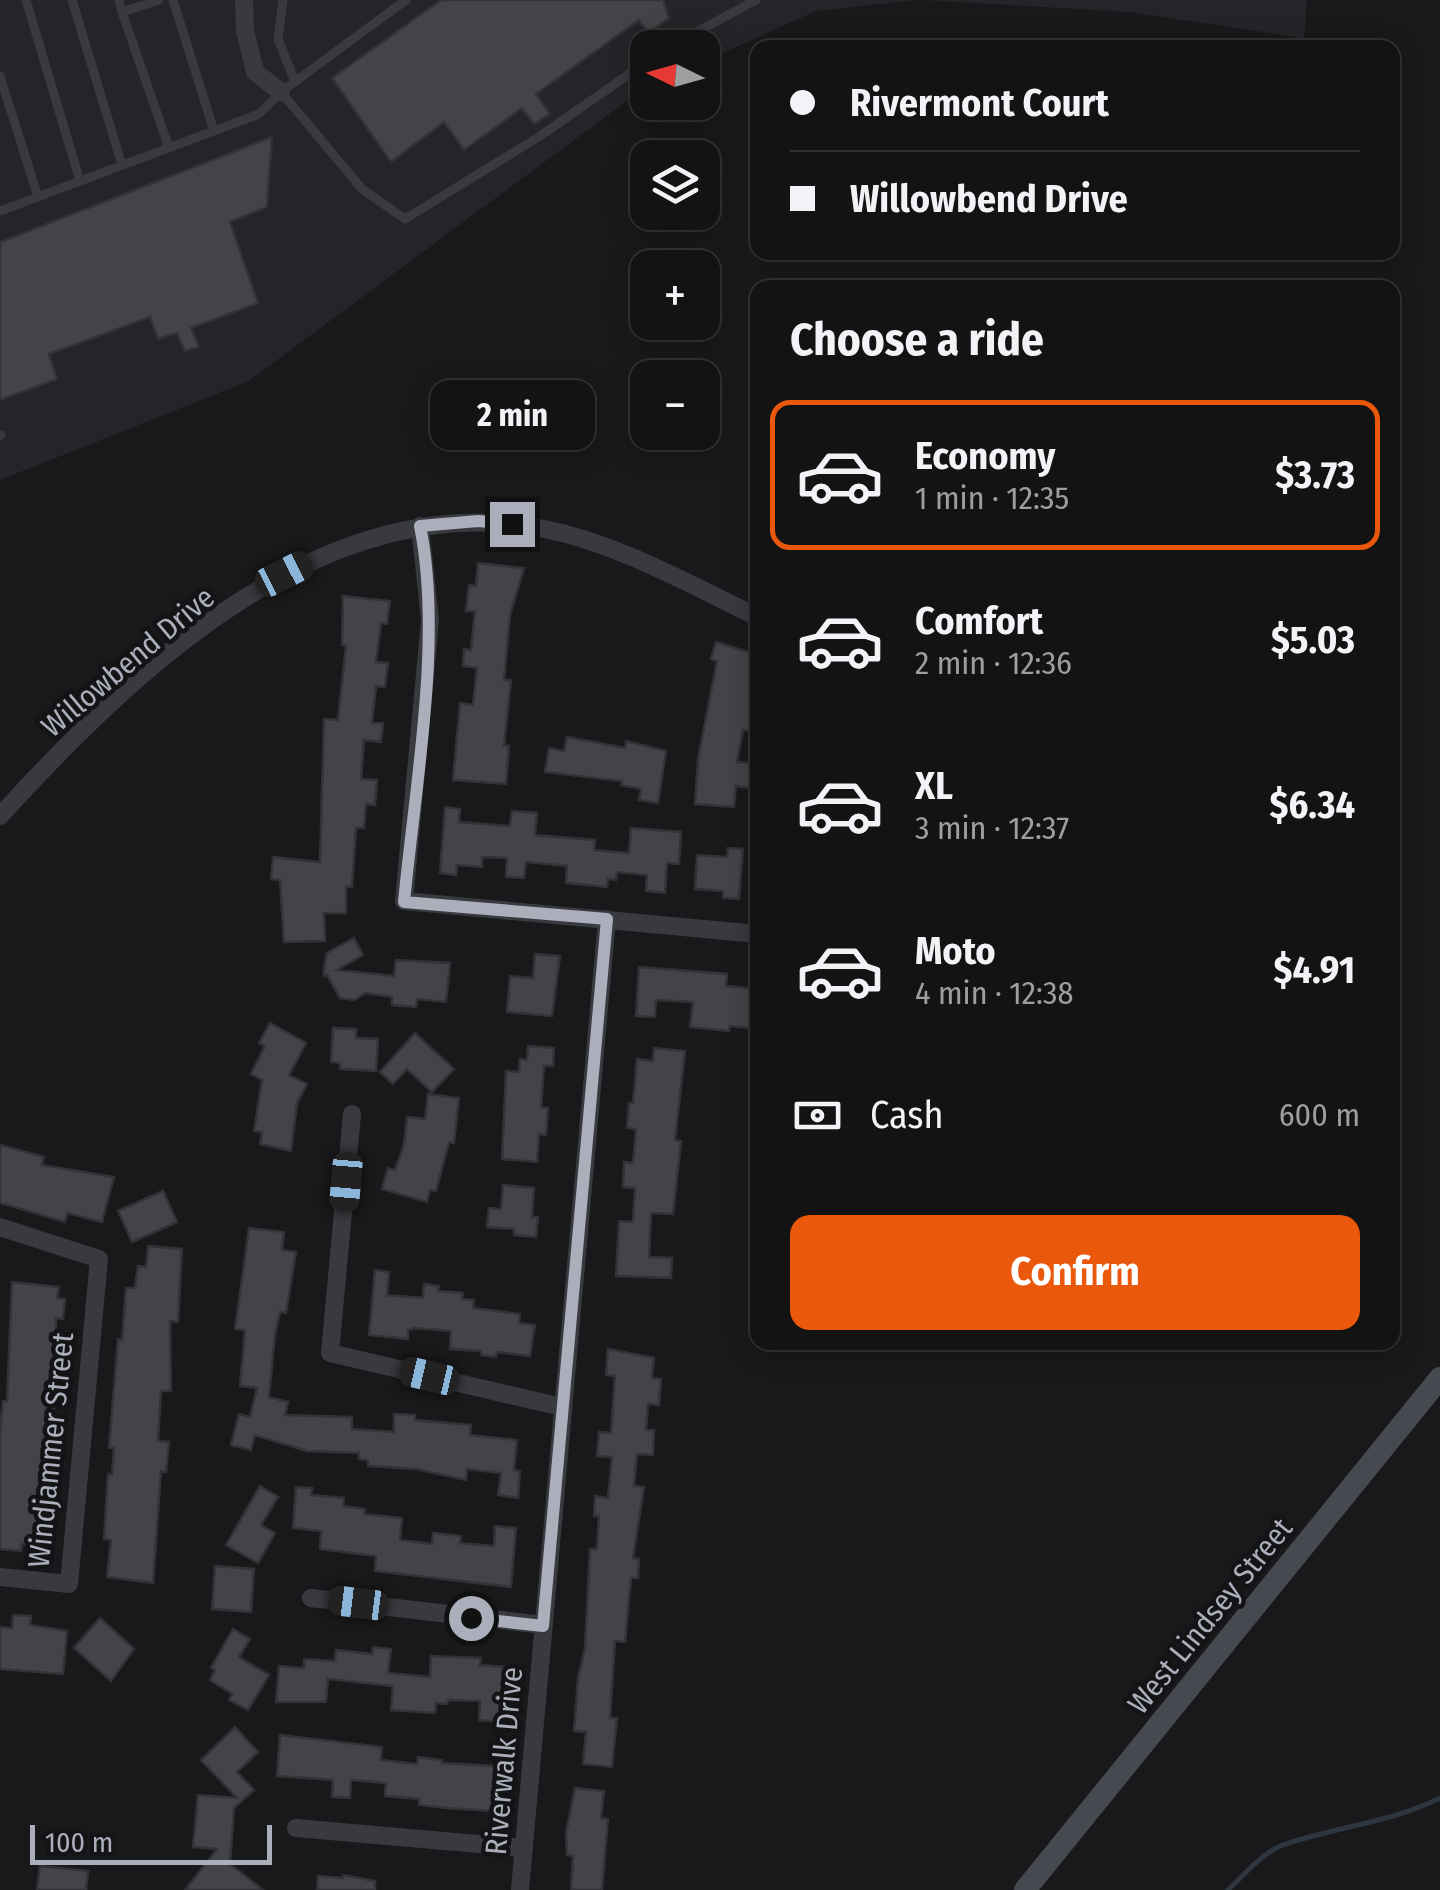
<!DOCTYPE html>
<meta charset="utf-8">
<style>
:root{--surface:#131314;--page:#1c1c1d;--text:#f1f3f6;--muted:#9d9ea0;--line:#323234;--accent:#ea580c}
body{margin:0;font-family:"Fira Sans Condensed",sans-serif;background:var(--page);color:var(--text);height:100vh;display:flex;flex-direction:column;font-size:38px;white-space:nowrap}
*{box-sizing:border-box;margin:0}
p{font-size:32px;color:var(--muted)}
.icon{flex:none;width:55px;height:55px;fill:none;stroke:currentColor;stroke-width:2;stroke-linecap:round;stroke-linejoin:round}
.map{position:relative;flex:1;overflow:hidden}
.details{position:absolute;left:750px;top:280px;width:650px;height:1070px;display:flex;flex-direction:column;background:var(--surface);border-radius:20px;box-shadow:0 5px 25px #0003,0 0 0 2px var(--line)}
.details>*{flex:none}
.top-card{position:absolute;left:750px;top:40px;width:650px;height:220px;border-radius:20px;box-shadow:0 5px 25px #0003,0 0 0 2px var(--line);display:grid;align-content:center;height:220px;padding:0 40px;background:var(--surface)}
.needle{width:65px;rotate:275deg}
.controls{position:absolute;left:630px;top:30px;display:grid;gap:20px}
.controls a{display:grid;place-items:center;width:90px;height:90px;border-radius:20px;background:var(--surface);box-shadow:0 5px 25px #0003,0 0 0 2px var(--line);font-size:50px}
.scale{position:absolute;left:30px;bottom:25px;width:242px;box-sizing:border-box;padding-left:10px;border:5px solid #aaafbb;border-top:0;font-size:28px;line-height:35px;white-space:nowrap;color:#aaafbb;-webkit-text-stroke:8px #141416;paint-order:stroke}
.end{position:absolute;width:45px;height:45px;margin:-22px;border:12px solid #aaafbb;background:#111;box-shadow:0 0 0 5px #111}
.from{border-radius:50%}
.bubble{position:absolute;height:70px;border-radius:20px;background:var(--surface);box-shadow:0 5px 25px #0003,0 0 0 2px var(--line);font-size:32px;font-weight:700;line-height:70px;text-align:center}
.car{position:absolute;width:30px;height:60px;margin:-30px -15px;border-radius:12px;box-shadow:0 0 8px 2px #0007;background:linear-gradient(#222 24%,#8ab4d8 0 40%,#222 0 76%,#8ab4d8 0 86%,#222 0)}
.top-card b{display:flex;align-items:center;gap:35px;height:95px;font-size:38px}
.top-card b+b{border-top:2px solid var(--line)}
.top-card i{width:25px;height:25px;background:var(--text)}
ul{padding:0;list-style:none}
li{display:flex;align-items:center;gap:30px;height:150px;margin:0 20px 15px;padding:0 20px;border:5px solid transparent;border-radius:20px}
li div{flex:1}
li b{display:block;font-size:38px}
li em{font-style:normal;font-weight:700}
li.selected{border-color:var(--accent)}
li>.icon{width:90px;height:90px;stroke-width:1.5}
h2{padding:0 40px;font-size:45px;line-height:120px}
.pay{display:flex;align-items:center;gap:25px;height:110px;padding:0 40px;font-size:38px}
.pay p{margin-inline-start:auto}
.cta{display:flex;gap:20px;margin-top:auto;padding:20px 40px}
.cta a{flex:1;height:115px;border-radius:20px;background:var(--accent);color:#fff;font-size:40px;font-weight:700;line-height:115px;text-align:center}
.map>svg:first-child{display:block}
.built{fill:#252428}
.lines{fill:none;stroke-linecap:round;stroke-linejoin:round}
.stream{stroke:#2e3740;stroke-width:5}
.building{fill:#434448;stroke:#333237;stroke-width:2.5}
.service{stroke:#393a40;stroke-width:9}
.minor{stroke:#393a40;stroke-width:18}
.secondary{stroke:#474950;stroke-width:22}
.route{stroke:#aaafbb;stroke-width:12}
.labels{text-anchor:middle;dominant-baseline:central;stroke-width:9;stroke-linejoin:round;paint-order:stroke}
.street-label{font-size:30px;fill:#aaafbb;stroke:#141416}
</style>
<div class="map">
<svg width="1440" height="1890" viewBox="0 0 1440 1890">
<rect width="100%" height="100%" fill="#19191b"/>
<path class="built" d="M0,0H917L816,11L703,62L702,48H648L647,86L249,381L0,480Z
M922,0H1307L1304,38L1130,12Z"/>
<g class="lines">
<path class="stream" d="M1228,1890C1244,1875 1262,1853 1283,1845C1334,1827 1391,1823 1440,1798"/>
</g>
<path class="building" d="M441,0H663L669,18L648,33L639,20L536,94L550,114L534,124L522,108L464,150L444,122L391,162L332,78Z
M272,137L267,207L230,222L258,303L191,328L199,347L185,351L177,333L158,339L150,317L49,354L57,379L0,400V242Z
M478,563L524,568L510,615L504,680H511L504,745L509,746L506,784L453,780L460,703L473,705L477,668L463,666L464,649L471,650L475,611H466L469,585L476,586Z
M343,596L390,601L387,624L381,623L376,662L388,663L385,687L376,686L372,723H383L381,742L364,740L361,779L377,780L375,805L366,804L364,828H356L352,887H346V913H324L325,941L284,942L280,880L271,879L273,857L320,862L324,719L338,720L346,646L342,645Z
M716,642L758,655L755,732L743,730L737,762L751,763L749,788L736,786L734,807L695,804L698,759L717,661L711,659Z
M567,737L625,748L626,741L666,751L658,803L639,800L641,789L621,785L622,781L545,772L549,748L564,751Z
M445,807L460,809L459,822L510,826L512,811L537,813L535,835L595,840L594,850L629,853L631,828L681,832L679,864L667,863L665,893L646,891L647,875L617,872L616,880L608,879L607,887L566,883L567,866L526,862L524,878L506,877L507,858L482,857V867L457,865L456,875L440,873Z
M728,848L743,849L739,899L723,898V891L695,889L697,855L727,857Z
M354,938L363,955L337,970L394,976L396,960L450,963L446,1002L417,999L416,1007L392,1005V997L366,993L354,1000L340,998L327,975L324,976V968L327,953Z
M535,954L560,956L552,1016L507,1012L510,976L533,978Z
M639,967L727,974L726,986L758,989V1029L730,1026L729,1031L690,1027L693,1002L656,1000L655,1017L636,1016Z
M270,1023L306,1043L289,1075L307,1084L297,1103L291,1151L260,1144L262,1132L254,1131L262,1080L251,1074L265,1046L259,1043Z
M333,1028L356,1029V1038L378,1039L376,1071L340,1069V1063L331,1062Z
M415,1033L454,1069L432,1092L407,1069L393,1084L380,1072Z
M528,1046L554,1048L553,1066H544L541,1107L548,1108L546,1135L539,1134L537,1162L502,1159L506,1071L519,1072L520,1059L527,1060Z
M654,1048L685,1051L675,1140L681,1141L673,1214L651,1213L649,1257L672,1258L671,1278L616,1276L619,1221L633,1222L635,1188L623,1187L624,1162L633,1163L636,1129L627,1128L629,1103H633L637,1059L653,1061Z
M428,1094L459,1098L454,1143L449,1142L436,1191L430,1190L427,1202L382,1189L388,1168L395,1170L404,1145L407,1117L425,1119Z
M0,1145L44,1157L42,1165L114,1177L102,1222L67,1213L65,1222L0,1203Z
M503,1185L534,1188L532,1217H538L536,1237L514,1235V1229L487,1227L489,1208L501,1209Z
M163,1191L177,1222L132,1242L118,1211Z
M249,1228L284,1232L282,1250L296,1252L286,1313L280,1312L275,1334L269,1397L288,1402L285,1415L352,1417V1429L394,1432V1414L415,1415V1420L471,1425L470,1435L517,1440L514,1470L520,1471L518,1498L498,1495L501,1473L467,1469L466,1480L416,1469L368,1466V1460L359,1459V1453L307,1451L255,1435L251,1450L231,1445L239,1414L250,1417L257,1388L240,1386L245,1330L235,1329Z
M148,1246L182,1249L178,1322L170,1321L171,1391H161L158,1441L169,1442L166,1472L161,1471L153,1583L107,1577L111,1540L104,1539L108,1474L112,1475L114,1448H109L118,1339L122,1340L126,1288H135L138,1266L146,1267Z
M375,1270L389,1272L387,1295L423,1298L424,1284L439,1286L438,1291L463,1293L462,1299L474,1300L473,1308L520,1314L519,1323L535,1325L530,1356L497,1352L496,1357L481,1355V1351L450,1349L451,1331L414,1328L408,1330V1339L369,1335Z
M12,1282L59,1287L57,1298L65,1299L63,1319L56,1318L54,1416L48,1479L42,1478L37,1545L22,1544L21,1551L0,1549V1430L3,1401H7Z
M608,1349L654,1358L652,1378L661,1379L659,1405L648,1404L646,1430H654L653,1455L637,1454L634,1486L644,1487L633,1558L639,1559L638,1578H631L625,1642L615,1641L610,1718H617L612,1767L583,1764L586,1732L574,1731L578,1678L585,1648L590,1549H597L599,1516H594L595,1496L608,1498L612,1457L597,1456L599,1432L611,1433L615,1376L606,1375Z
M260,1486L278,1497L261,1525L275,1533L258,1563L226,1545Z
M296,1487L312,1488L311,1495L344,1498L343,1506L365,1509L364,1514L402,1518L400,1540L432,1544L433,1533L461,1536L460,1543L494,1546L495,1526L516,1528L511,1587L375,1571L376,1556L320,1549L321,1531L293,1528Z
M215,1566L254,1569L251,1612L212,1609Z
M13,1615L31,1616L30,1625L67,1631L63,1674L0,1669V1627L12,1628Z
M100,1618L134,1649L111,1681L74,1648Z
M233,1629L250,1639L239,1657L269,1675L248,1710L229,1700L232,1694L210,1680L215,1670L211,1668Z
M373,1647L391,1649L388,1673L430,1677L431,1656L481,1658L480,1665L504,1667L501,1722L479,1720L480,1701L448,1700L447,1704L436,1703L435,1713L391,1710L393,1686L328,1679L326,1702H276L279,1666L304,1668V1659L335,1661L336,1650L372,1654Z
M235,1727L258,1752L237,1772L254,1790L234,1808L230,1864L263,1890H185L217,1849L193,1847L198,1795L237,1798L201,1760Z
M280,1735L382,1747L381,1760L417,1764L418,1757L442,1760V1763L495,1766L492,1811L446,1808L419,1805V1799L385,1796L386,1783L351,1780L350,1798L332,1797L333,1780L277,1776Z
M575,1788L604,1791L601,1818L608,1819L602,1890H571L573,1856L567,1855L566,1833Z
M40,1866L88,1871L86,1890H37Z
M343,1875L375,1881V1890H317L318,1876L343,1878Z"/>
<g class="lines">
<path class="service" d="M26,0L80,181
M72,0L122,165
M119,0L122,12L159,0
M173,0L214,131
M283,0L278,39L295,82
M122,12L169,148
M667,48L756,0
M0,76L38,197
M281,92L362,189L405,219L540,136L648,61
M0,211L259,114L281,92L406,0
M0,435H1"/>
<path class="minor" d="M244,0L245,30L255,72L281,92
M420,526L430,620L404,901L758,934
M0,816C135,668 322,489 539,528C616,542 688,584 758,617
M352,1114L330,1353L562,1407
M0,1227L99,1259L69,1584L0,1577
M311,1598L543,1625
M296,1828L524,1848
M520,1890L607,919"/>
<path class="secondary" d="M1025,1890L1440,1378"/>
</g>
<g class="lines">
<path class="route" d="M471,1618L543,1626L607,919L404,902C415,785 443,639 420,526L478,521L512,524"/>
</g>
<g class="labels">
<g class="street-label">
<text transform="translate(128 662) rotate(-40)">Willowbend Drive</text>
<text transform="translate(51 1450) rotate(-84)">Windjammer Street</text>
<text transform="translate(1210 1616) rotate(-51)">West Lindsey Street</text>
<text transform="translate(504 1761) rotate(-85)">Riverwalk Drive</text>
</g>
</g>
</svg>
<div class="controls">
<a><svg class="needle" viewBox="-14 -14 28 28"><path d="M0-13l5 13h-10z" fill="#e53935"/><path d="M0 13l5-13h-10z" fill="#9d9ea0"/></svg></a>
<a><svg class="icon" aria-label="layers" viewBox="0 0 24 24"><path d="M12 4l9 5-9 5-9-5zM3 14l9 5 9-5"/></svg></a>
<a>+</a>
<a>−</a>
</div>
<div class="scale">100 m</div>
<i class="end from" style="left:471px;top:1618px"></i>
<i class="end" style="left:512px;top:524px"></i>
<div class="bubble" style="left:430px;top:380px;width:165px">2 min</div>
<i class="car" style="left:284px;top:574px;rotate:63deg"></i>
<i class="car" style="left:346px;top:1182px;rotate:185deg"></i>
<i class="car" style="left:429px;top:1376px;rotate:283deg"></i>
<i class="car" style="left:358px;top:1603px;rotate:277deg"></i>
<div class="top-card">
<b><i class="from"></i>Rivermont Court</b>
<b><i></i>Willowbend Drive</b>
</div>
<section class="details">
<h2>Choose a ride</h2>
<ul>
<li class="selected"><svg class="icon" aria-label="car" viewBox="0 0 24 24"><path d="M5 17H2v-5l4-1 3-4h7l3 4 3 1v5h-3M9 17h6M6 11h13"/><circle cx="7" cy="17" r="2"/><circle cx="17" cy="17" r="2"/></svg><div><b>Economy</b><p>1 min · 12:35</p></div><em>$3.73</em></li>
<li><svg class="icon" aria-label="car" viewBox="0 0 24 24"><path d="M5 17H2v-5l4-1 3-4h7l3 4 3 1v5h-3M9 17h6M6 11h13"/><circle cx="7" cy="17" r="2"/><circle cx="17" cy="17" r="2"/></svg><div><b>Comfort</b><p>2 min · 12:36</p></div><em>$5.03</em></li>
<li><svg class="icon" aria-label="car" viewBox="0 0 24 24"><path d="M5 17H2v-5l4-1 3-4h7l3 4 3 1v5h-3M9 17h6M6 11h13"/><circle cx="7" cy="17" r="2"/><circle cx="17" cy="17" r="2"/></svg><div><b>XL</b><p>3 min · 12:37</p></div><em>$6.34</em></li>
<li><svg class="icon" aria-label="car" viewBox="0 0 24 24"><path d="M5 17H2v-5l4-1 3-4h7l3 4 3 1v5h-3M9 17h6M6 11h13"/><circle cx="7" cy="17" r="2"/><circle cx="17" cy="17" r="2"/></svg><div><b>Moto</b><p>4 min · 12:38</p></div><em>$4.91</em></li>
</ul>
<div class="pay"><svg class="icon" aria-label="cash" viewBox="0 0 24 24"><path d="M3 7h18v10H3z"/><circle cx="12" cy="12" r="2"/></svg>Cash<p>600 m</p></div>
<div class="cta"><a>Confirm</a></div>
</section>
</div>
